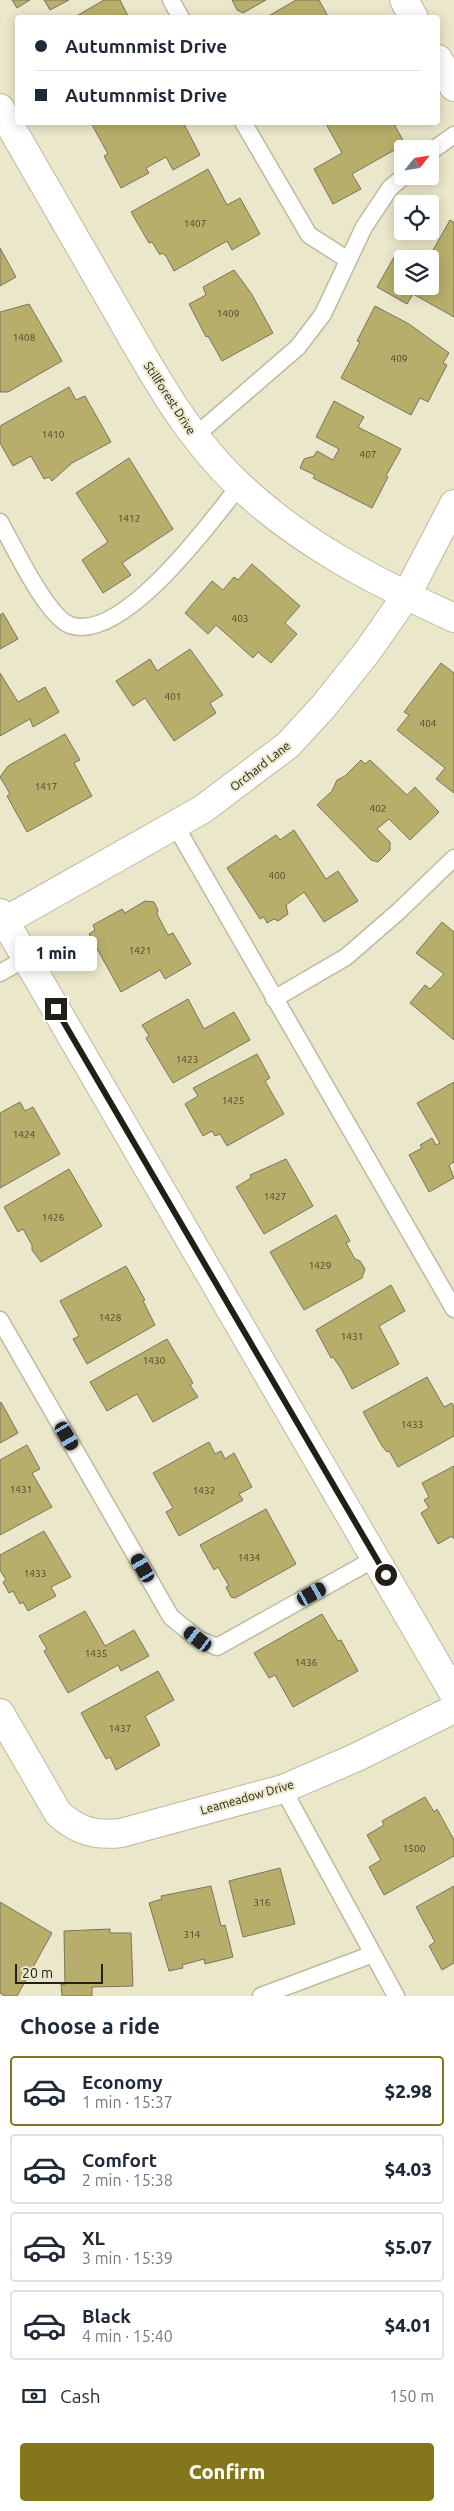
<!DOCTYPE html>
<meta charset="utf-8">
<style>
:root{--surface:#fff;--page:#f6f6f7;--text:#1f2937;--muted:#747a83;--line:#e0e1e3;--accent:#84771b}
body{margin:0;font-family:Ubuntu,sans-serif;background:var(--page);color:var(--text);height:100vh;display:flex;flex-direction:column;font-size:19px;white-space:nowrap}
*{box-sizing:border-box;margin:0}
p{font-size:16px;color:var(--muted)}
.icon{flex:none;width:28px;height:28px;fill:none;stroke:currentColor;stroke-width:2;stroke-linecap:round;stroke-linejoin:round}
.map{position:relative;height:1996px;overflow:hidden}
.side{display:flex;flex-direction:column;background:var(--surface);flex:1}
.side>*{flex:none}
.top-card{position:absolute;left:15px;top:15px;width:425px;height:110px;border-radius:5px;box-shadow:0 2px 12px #0003;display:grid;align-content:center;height:110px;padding:0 20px;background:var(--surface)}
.needle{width:32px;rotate:60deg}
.controls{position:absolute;left:394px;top:140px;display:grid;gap:10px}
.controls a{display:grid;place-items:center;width:45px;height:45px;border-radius:5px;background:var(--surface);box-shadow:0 2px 12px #0003;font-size:25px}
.scale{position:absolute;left:15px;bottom:12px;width:88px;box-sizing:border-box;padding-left:5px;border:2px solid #222016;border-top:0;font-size:14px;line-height:18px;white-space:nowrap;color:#222016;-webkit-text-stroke:4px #ebe7cb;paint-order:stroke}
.end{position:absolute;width:22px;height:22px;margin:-11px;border:6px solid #222016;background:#fff;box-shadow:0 0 0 2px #fff}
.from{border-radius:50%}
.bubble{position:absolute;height:35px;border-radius:5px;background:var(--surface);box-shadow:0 2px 12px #0003;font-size:16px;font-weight:800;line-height:35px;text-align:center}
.car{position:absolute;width:15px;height:30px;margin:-15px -8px;border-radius:6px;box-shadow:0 0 4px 1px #0007;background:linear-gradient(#222 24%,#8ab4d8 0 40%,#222 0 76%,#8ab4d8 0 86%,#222 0)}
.top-card b{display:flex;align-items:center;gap:18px;height:48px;font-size:19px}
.top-card b+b{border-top:1px solid var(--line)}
.top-card i{width:12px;height:12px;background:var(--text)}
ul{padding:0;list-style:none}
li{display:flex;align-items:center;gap:15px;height:70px;margin:0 10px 8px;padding:0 10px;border:2px solid var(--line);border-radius:5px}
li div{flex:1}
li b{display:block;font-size:19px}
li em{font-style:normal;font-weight:800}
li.current{border-color:var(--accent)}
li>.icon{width:45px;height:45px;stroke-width:1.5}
h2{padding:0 20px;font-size:22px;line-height:60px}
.pay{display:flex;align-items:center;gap:12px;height:55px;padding:0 20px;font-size:19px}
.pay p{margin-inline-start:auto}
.action{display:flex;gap:10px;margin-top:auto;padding:10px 20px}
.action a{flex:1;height:58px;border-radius:5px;background:var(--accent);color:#fff;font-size:20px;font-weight:800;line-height:58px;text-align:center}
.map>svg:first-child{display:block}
.building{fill:#b8ae6b;stroke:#79755c}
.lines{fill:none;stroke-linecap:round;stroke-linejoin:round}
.service-casing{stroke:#bdba9f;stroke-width:19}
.minor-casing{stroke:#bdba9f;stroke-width:30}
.service{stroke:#fff;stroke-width:16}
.minor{stroke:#fff;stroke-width:28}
.route{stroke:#222016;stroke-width:6}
.labels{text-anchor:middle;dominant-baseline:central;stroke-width:4;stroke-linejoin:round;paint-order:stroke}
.number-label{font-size:10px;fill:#48442b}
.street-label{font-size:12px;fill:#222016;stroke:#ebe7cb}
</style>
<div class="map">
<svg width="454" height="1996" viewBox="0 0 454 1996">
<rect width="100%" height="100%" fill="#ebe7cb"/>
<path class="building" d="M12,0H30L17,8Z
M44,0H69L50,10Z
M104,0H120L129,18H73Z
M232,0H266L243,13L237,10Z
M296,0H319L329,18H265Z
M183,122L200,155L173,170L166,157L146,168L149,173L121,188L104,156L108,154L91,123Z
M325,122H397L395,126L405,144L352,174L361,189L333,204L314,169L342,153Z
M208,169L227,205L240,198L260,234L232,250L227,241L174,271L166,256L162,253L160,255L152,242L149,243L131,212Z
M450,220L454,222V317L413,294L407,304L377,287L397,252L408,259H402V286H430V259H428Z
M0,248L16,277L0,286Z
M234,270L251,293L273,333L222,361L208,336L206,337L189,304L206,295L203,287Z
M29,304L62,361L8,392H0V312Z
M375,306L409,324L449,353L443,363L447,365L428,402L420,398L411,415L341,378L360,342L357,341Z
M69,387L76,400L85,396L111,442L72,463L52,481L49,477L44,479L31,456L13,466L0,443V426Z
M334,401L364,417L358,427L401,449L386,476L388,477L372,508L313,478L315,475L300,468L304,459L314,456L317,451L333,460L339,449L316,437Z
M129,458L173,529L122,563L131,575L103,593L82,560L108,542L76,493Z
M252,564L300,606L285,623L297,634L271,663L258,652L253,658L216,625L208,634L185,613L212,581L223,590L234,577L238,580Z
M3,613L18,639L0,649V615Z
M190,649L223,695L210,703L216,713L174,741L145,698L133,706L116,681L150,659L157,671Z
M441,663L454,673V793L436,779L445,768L397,730L409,715L404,712Z
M0,673L18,702L45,687L59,712L33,727L30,719L0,736Z
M65,734L80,760L74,763L92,796L27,832L7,796L10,794L0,777L8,766Z
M361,760L365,764L370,760L407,795L415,787L439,812L410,840L389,819L377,829L390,842V850L378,862L371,860L317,805L332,791L337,780L345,776Z
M294,830L326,879L338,871L358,901L324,922L304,892L286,905L288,914L278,921L274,919L267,923L264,917L260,919L227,868L276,835L280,840Z
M145,901L154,902L158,910L157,914L168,935L173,933L191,964L165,979L160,970L121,992L89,934L95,930L93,925L122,909L125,913Z
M442,922L454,932V1040L410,1003L425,985L430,989L444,974L416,953Z
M188,999L204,1029L234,1012L250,1040L173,1083L146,1038L149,1036L142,1025Z
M257,1054L270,1078L265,1081L284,1114L227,1146L220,1134L215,1136L212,1131L203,1136L185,1104L198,1096L193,1088Z
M454,1082V1162L449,1165L454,1178L429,1192L409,1155L422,1148L420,1145L432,1138L436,1145L440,1143L417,1103Z
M20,1102L25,1111L33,1107L60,1154L0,1188V1113Z
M286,1159L313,1206L264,1234L236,1187L251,1178L250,1175Z
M69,1169L102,1226L41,1262L32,1250V1245L23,1229L18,1232L4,1207Z
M336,1215L350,1241L346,1243L355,1259L360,1261L365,1269L362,1278L304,1310L270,1252Z
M126,1266L145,1300L143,1301L155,1325L87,1364L73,1339L79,1336L60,1301Z
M391,1285L405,1311L379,1326L399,1364L352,1389L342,1370L333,1357L331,1358L316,1330Z
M167,1339L193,1383L190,1385L198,1397L153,1422L137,1394L107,1411L90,1382Z
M427,1377L444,1407L452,1403L454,1407V1436L398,1467L389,1451L387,1452L382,1446L363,1412Z
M1,1402L18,1433L0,1443V1403Z
M209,1442L215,1454L221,1451L225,1459L234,1453L252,1487L239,1494L243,1500L179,1536L166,1512L173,1508L153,1473Z
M27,1445L40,1469L32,1473L52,1507L0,1535V1460Z
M454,1466V1539L452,1536L438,1544L421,1513L429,1508L424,1500L429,1497L422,1483Z
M266,1509L296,1564L235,1598L231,1597L226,1587L229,1586L218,1567L214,1570L200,1545Z
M44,1531L71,1577L51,1587L56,1596L28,1611L23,1602L20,1604L13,1591L9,1593L3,1582L6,1580L0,1570V1555Z
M85,1611L105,1646L134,1630L149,1656L121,1671L118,1665L68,1693L44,1651L47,1649L39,1636Z
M322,1614L338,1641L341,1640L358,1671L293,1707L275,1675L269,1678L254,1653Z
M158,1671L174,1700L145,1716L160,1745L116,1770L110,1757L106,1759L81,1713Z
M425,1797L434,1812L437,1809L454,1840V1856L384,1895L369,1867L381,1860L367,1835L384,1825L382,1821Z
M280,1868L295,1924L243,1937L229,1881Z
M211,1886L221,1926L225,1925L233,1957L205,1964L204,1959L182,1965L183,1968L169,1971L149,1903L162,1899L161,1896Z
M454,1886V1963L442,1970L429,1946L435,1942L416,1907Z
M0,1902L52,1933L17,1996H5L0,1993Z
M110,1929V1933H131L133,1986L92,1987V1996H62L61,1984L65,1985L64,1931Z"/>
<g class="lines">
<g class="service-casing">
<path id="service" d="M171,0L181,18
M243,122L309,235L348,260
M430,152L454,135
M195,436L298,347L323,314L364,227L390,188L404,176
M0,522C13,545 47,617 70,625C122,644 211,522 239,486
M175,825L454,1309
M0,973L26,958
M274,999L346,957L399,911L454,858
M0,1320L171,1617L198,1639L217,1647L376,1558
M283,1789L396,1996
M261,1996L373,1954"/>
</g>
<g class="minor-casing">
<path id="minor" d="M404,0L414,18
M438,59L454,87
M0,108C38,173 75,239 113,304C150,368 185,435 240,486C301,544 378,583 454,618
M0,913L454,1694
M5,921L203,809L288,745L323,707L367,652L406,596L454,504
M0,1713L58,1813C77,1831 95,1836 121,1833L283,1789L357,1757L454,1709"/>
</g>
<use href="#service" class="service"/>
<use href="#minor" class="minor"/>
</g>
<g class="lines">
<path class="route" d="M56,1009L386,1575"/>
</g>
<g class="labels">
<g class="number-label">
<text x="195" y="223">1407</text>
<text x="228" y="313">1409</text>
<text x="24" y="337">1408</text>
<text x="399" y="358">409</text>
<text x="53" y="434">1410</text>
<text x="368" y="454">407</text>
<text x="129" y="518">1412</text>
<text x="240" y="618">403</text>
<text x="173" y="696">401</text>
<text x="428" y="723">404</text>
<text x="46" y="786">1417</text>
<text x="378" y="808">402</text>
<text x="277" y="875">400</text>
<text x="140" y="950">1421</text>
<text x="187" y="1059">1423</text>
<text x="233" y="1100">1425</text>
<text x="24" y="1134">1424</text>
<text x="275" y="1196">1427</text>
<text x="53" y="1217">1426</text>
<text x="320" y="1265">1429</text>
<text x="110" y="1317">1428</text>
<text x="352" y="1336">1431</text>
<text x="154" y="1360">1430</text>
<text x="412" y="1424">1433</text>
<text x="21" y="1489">1431</text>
<text x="204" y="1490">1432</text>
<text x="249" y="1557">1434</text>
<text x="35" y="1573">1433</text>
<text x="96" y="1653">1435</text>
<text x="306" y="1662">1436</text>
<text x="120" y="1728">1437</text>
<text x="414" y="1848">1500</text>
<text x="262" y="1902">316</text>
<text x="192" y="1934">314</text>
</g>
<g class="street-label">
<text transform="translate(170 398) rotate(57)">Stillforest Drive</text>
<text transform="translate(260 766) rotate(-38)">Orchard Lane</text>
<text transform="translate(247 1797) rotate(-16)">Leameadow Drive</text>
</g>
</g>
</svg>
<div class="controls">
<a><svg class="needle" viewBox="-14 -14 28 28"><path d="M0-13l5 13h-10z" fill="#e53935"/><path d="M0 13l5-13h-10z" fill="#747a83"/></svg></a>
<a><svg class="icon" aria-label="locate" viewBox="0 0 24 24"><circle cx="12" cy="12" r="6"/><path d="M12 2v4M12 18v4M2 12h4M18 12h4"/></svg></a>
<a><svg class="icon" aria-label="layers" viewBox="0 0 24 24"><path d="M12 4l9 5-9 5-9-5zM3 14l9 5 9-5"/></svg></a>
</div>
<div class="scale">20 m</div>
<i class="end from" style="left:386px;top:1575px"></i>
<i class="end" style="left:56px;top:1009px"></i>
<div class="bubble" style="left:15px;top:936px;width:82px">1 min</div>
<i class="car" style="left:67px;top:1436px;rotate:150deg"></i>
<i class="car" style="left:143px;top:1568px;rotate:330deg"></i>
<i class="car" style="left:312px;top:1594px;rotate:61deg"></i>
<i class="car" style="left:198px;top:1639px;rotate:308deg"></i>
<div class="top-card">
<b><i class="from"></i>Autumnmist Drive</b>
<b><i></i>Autumnmist Drive</b>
</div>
</div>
<section class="side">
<h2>Choose a ride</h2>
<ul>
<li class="current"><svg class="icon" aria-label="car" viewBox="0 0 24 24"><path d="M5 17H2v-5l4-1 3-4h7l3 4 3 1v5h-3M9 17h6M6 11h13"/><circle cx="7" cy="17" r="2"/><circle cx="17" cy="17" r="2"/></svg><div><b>Economy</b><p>1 min · 15:37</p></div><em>$2.98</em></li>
<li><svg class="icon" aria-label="car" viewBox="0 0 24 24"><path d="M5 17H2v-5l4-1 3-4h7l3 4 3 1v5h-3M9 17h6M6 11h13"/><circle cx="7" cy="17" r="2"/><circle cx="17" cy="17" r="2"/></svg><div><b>Comfort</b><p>2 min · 15:38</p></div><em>$4.03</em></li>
<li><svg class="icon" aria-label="car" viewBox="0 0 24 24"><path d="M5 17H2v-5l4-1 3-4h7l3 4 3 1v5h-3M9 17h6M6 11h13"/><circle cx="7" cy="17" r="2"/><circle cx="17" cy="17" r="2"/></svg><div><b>XL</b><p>3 min · 15:39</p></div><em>$5.07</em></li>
<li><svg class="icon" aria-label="car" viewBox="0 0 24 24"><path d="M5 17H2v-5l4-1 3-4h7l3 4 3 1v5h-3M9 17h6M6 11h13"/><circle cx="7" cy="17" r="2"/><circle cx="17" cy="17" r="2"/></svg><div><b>Black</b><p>4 min · 15:40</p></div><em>$4.01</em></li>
</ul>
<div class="pay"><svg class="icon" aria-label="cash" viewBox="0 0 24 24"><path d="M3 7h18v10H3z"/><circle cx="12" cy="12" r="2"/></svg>Cash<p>150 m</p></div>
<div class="action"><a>Confirm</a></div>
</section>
